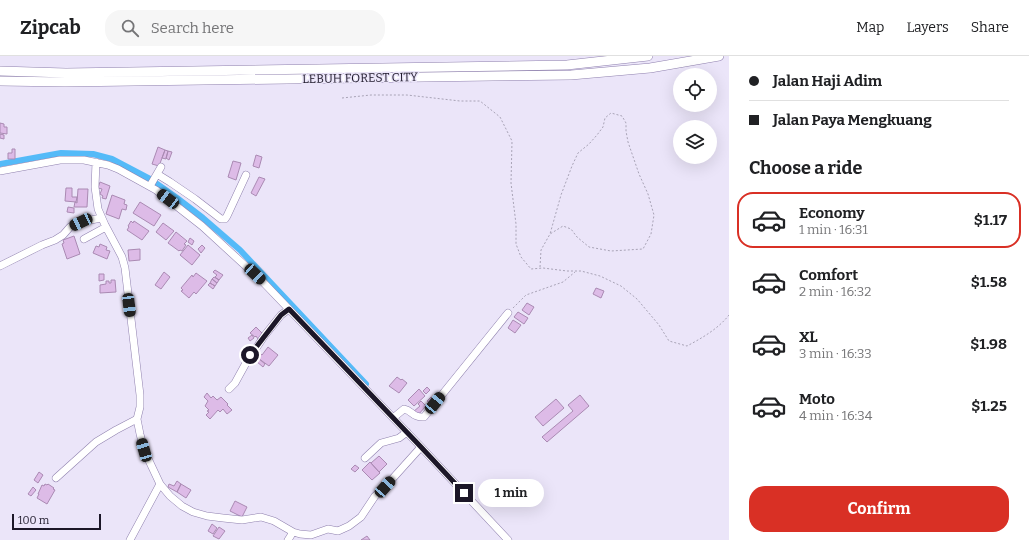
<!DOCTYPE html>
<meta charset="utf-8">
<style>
:root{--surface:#fff;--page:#f6f6f6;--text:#202124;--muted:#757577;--line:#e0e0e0;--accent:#d93025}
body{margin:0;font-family:Bitter,serif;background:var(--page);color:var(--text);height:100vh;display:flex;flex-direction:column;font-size:15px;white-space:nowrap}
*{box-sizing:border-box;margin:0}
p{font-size:13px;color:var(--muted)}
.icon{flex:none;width:22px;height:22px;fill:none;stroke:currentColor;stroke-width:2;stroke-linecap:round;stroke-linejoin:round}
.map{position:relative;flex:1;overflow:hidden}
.side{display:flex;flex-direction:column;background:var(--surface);width:300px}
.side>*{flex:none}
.top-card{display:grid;align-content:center;height:88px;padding:0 20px;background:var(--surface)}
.fabs{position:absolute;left:673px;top:12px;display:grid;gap:8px}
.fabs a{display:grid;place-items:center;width:44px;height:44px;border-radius:50%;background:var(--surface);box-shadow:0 4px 16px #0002;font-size:20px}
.scale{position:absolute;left:12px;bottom:10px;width:89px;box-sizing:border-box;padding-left:4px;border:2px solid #1c1728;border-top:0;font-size:11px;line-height:14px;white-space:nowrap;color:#1c1728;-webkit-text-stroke:3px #ebe5f9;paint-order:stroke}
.end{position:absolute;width:18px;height:18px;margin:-9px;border:5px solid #1c1728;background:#fff;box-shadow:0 0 0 2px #fff}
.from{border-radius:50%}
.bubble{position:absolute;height:28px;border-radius:14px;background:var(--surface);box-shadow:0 4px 16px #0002;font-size:13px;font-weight:700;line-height:28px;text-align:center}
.car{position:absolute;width:12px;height:24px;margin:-12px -6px;border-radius:5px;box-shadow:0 0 3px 1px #0007;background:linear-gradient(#222 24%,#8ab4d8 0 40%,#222 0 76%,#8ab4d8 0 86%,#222 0)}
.top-card b{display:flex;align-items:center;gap:14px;height:38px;font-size:15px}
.top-card b+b{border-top:1px solid var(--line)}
.top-card i{width:10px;height:10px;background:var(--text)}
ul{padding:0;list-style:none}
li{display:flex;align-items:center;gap:12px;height:56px;margin:0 8px 6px;padding:0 12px;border:2px solid transparent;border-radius:16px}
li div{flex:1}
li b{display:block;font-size:15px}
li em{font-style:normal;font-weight:700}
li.active{border-color:var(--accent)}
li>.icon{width:36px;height:36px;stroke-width:1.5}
h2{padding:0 20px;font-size:18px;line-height:48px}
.primary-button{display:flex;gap:8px;margin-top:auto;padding:8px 20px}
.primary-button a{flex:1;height:46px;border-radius:16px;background:var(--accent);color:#fff;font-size:16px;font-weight:700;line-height:46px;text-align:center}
header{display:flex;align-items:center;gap:24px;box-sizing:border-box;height:56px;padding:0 20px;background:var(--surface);border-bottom:1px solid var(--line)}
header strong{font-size:19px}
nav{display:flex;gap:22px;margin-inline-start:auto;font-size:14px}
.search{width:280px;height:36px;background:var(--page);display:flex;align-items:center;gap:10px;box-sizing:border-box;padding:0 14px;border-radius:16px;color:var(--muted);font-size:15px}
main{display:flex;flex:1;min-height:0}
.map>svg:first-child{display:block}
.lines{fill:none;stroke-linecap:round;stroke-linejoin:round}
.canal{stroke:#54baf8;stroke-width:6}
.building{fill:#ddbbe7;stroke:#aa8ab3}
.minor-casing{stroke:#8f80ae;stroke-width:8}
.major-casing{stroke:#8f80ae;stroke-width:10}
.path{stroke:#a8a3b6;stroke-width:1;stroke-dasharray:2 2;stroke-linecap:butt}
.minor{stroke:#fff;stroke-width:7}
.major{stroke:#fff;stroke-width:9}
.route{stroke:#1c1728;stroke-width:5}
.labels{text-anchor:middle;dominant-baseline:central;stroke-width:3;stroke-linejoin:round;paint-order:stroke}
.street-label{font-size:12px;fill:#1c1728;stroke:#ebe5f9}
</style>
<header>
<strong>Zipcab</strong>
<div class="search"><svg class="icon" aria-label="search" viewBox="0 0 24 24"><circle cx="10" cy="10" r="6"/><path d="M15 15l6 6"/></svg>Search here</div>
<nav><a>Map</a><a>Layers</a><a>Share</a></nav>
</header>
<main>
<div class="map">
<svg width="729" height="484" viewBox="0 0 729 484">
<rect width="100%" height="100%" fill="#ebe5f9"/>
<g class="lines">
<path class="canal" d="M0,108L61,97L93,98L112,103L150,123L177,142L203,162L240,194L366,328"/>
</g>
<path class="building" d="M0,67L4,68V71H7V78L0,77Z
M0,78L4,79V83L0,82Z
M158,91L165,94L159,110L152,108Z
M12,93H15V103H8V97H12Z
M165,94L168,95L166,103L162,102Z
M168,95L172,96L169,104L166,102Z
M256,99L262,101L259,112L253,110Z
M233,105L241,107L236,124L228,121Z
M259,121L265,123L256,140L251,137Z
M100,126L110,130L106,143L102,142L103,140L100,138L102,133L98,132Z
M66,132H72V141H77L76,146L65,145Z
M78,133H88L87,151H74L75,146L77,147Z
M112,139L125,144L124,148L127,149L126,154L122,153L119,163L106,158Z
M140,146L161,159L154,170L133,157Z
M68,151L74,152V157L67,156Z
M131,165L133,167L134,165L149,175L142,184L127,174L129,171L128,170Z
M163,167L174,175L166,184L156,176Z
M176,176L187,185L184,188L186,189L182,195L180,194L179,195L168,187Z
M74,180L80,198L67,203L62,188L64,187L63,184Z
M190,182L194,185L192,189L188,186Z
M100,188L107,191L106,194L110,195L107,203L93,197L96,190L99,191Z
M188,189L200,199L192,209L180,199Z
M202,189L205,192L201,197L198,193Z
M140,193V204L129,205L128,194Z
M215,214L223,219L219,224L215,221L217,219L213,216Z
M164,216L170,221L161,233L155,229Z
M196,217L207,225L196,238L194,236L189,242L181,235L183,234L181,232L192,219L193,221Z
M99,218H104V224L99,225Z
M214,221L219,224L217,227L212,223Z
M212,223L217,227L215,230L210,227Z
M111,224H115L116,236L100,237V229L106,228V225H109V227H111Z
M210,227L215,230L213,233L208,229Z
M596,232L604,235L601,242L593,238Z
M527,247L534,251L529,259L522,254Z
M518,256L528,262L524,268L514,261Z
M513,264L521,269L515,277L508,272Z
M256,271L263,278L258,283L256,280L255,281L250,277Z
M252,279L254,282L250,285L248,282Z
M268,291L278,299L269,310L255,300L258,296L262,299Z
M258,302L265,308L263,311L256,305Z
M397,321L401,324L402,323L407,327L399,337L389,330Z
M427,331L430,334L426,338L423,335Z
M419,333L425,340L414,350L408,344Z
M207,337L211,342L213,340L217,344L221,341L228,348L227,349L232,354L227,358L223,353L220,356L218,354L210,363L206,359L209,356L207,355L209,354L205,350L208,345L204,341Z
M580,339L589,350L547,386L542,381L573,355L568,349Z
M431,341L434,343L430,347L427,345Z
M556,343L564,352L543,370L535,361Z
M421,345L426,350L417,360L413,356L420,350L418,348Z
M379,400L387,408L379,416L371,407Z
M370,406L380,417L372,424L362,414Z
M355,409L359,412L355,416L351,413Z
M39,416L43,419L38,427L34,424Z
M177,425L181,428L177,436L168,431L169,428L174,430Z
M45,428L47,429L48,428L54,432L53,433L55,434L47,448L37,442L39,438H38L42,429L44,430Z
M181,428L191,434L186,442L177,436Z
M33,431L36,434L31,440L28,438Z
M235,445L247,451L242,461L230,455Z
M212,468L217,472L213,478L208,475Z
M219,471L225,475L219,483L213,480Z
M367,480L370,484H361Z"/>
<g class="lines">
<g class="minor-casing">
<path id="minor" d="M0,115L60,104H84L108,109L118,113L156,134L202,170L263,226L421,391L508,484
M157,118L170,126L195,143L221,163H225L227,160L246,119
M150,130L161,111
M84,183L106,171
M0,210L42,189L55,184L63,179L70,171L81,166L101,162
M229,333L235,327L246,307L265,279L281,259L289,253
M393,362L404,353C412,354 412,362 424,361L508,257
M137,363L140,378L144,394L160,428L170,440L182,450L193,456L207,460L223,462L242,464L261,461L274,465L293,476L300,478L311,479L328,473L338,475L349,470L361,461L375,440L385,431L421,391
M365,402L381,387L399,382L407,376
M56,422L96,386L116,374L137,363L140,351V339L125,212L122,201L105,169L98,153L95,131L96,106
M130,484L160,428
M288,484L293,476"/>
</g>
<g class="major-casing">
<path id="major" d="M0,15L66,17L567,9L648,0
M0,25L65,26L571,19L650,12L719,0"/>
</g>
<path class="path" d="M342,42L371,39H407L460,45H480L500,61L512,85L511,127L516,168V188L521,201L531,213L543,212L567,215H581L600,220L621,230L637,243L659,269L669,285L687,290C702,282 718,273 729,259
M540,211L541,194L550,178L563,170L571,173L577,181L589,191L611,195L643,193L651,178L654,159L648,138L639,118L628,86L626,75V67L622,60L611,57L605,62L603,71L597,79L589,88L578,97L572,110L561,139L550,178
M513,252L526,239L563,226L575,216"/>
<use href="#minor" class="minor"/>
<use href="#major" class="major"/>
</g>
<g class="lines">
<path class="route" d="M250,299L281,259L289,253L421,391L464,437"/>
</g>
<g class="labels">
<g class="street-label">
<text transform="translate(360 22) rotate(-1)">LEBUH FOREST CITY</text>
</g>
</g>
</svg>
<div class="fabs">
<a><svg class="icon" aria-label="locate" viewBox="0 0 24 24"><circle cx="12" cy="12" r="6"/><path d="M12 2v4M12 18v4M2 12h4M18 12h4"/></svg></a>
<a><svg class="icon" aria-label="layers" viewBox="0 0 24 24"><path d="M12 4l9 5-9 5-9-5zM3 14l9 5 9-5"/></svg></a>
</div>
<div class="scale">100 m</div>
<i class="end from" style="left:250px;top:299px"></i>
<i class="end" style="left:464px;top:437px"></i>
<div class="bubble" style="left:478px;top:423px;width:66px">1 min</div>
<i class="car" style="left:168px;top:143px;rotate:307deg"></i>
<i class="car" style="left:81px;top:166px;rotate:245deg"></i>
<i class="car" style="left:255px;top:218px;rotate:133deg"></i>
<i class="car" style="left:129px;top:249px;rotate:173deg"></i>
<i class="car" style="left:435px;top:347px;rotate:39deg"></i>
<i class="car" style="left:144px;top:394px;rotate:344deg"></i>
<i class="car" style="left:385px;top:431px;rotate:42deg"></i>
</div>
<section class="side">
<div class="top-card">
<b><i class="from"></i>Jalan Haji Adim</b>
<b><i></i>Jalan Paya Mengkuang</b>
</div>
<h2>Choose a ride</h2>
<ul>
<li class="active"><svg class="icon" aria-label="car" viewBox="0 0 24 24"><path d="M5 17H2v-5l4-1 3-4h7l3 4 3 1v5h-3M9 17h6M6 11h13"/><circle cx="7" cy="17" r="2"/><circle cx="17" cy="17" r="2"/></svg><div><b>Economy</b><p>1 min · 16:31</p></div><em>$1.17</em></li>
<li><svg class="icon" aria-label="car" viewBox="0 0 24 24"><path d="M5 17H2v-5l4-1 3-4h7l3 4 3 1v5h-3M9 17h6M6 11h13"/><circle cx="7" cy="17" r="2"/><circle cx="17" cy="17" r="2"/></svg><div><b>Comfort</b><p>2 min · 16:32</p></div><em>$1.58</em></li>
<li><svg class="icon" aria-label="car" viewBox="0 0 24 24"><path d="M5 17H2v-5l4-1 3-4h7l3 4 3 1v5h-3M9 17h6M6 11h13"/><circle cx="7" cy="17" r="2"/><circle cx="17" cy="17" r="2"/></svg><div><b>XL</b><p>3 min · 16:33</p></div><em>$1.98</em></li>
<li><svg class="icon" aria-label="car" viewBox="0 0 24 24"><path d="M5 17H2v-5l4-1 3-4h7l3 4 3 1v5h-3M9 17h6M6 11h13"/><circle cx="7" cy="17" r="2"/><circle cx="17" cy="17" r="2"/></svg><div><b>Moto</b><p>4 min · 16:34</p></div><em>$1.25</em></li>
</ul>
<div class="primary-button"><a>Confirm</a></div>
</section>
</main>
